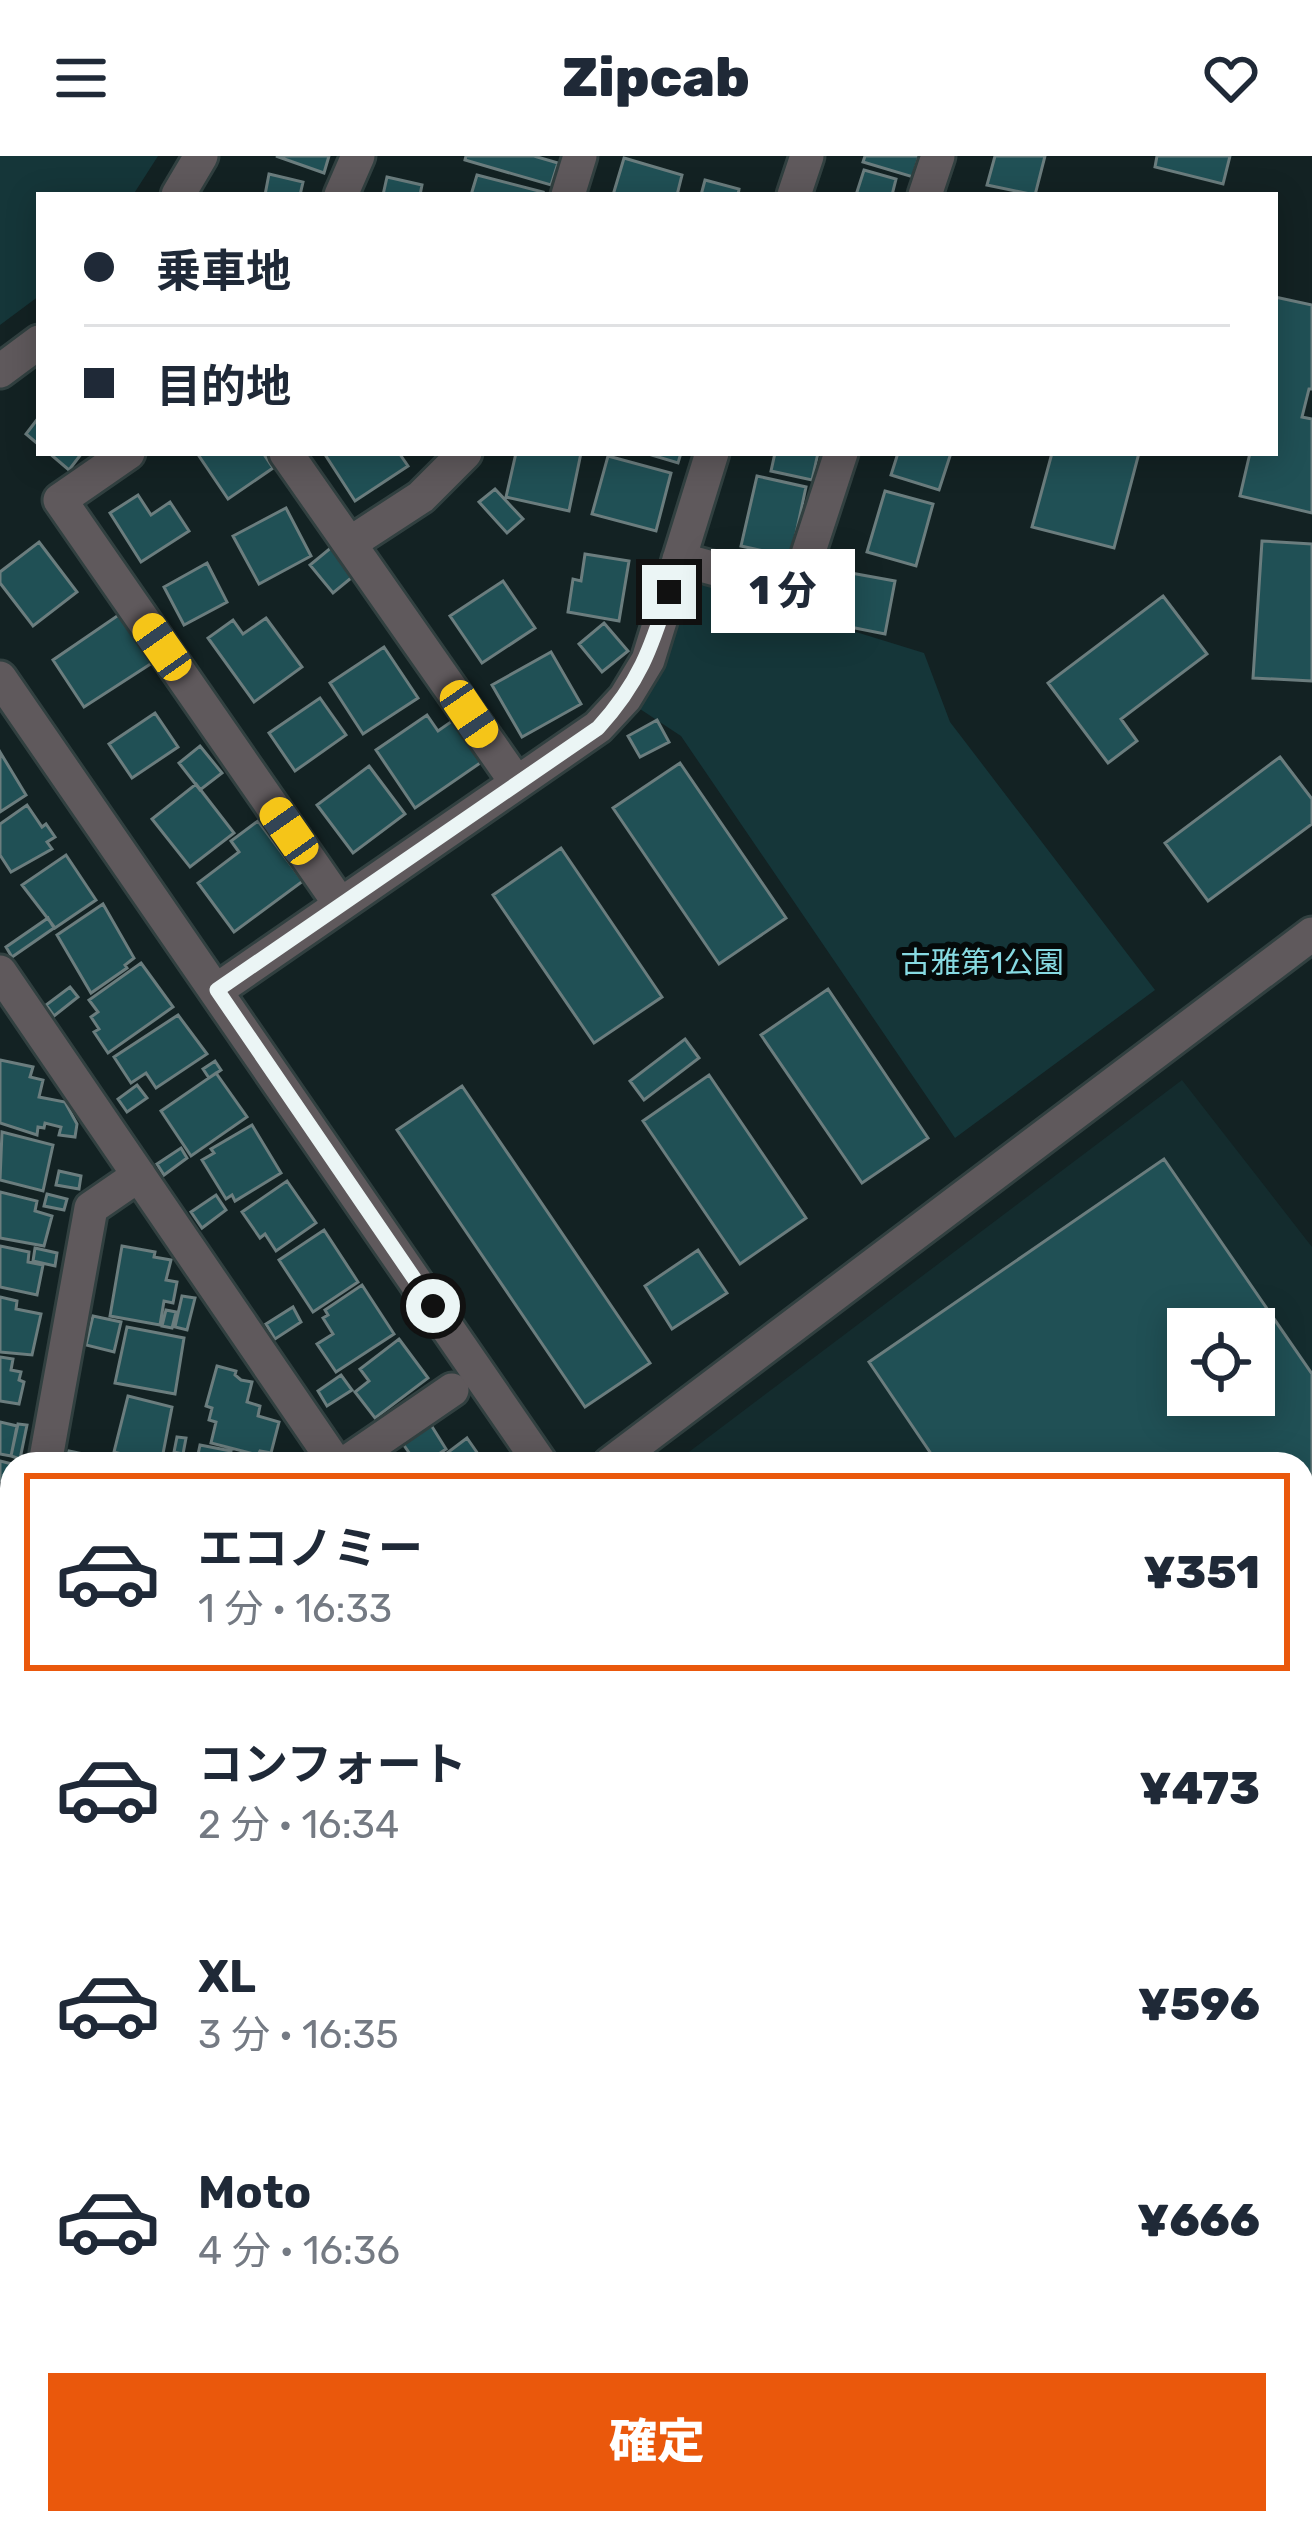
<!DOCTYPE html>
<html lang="ja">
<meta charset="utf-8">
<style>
:root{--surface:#fff;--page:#f2f2f3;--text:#1f2937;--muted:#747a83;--line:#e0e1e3;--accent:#ea580c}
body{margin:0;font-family:Rubik,"Noto Sans JP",sans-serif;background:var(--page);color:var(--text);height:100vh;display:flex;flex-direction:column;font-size:45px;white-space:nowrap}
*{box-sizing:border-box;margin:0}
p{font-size:39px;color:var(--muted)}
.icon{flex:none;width:66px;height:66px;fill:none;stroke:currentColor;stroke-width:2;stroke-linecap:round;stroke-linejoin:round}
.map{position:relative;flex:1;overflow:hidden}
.sheet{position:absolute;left:0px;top:1296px;width:1314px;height:1083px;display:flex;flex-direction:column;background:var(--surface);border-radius:36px 36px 0 0;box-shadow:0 6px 30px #0003}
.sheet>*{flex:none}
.hud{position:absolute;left:36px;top:36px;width:1242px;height:264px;border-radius:0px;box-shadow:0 6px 30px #0003;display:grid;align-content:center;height:264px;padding:0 48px;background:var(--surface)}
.controls{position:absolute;left:1167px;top:1152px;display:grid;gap:24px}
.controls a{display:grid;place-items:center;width:108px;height:108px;border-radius:0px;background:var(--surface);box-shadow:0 6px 30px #0003;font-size:60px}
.end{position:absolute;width:54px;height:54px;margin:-27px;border:15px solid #ebf5f5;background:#111;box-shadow:0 0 0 6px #111}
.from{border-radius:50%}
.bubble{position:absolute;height:84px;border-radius:0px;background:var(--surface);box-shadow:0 6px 30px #0003;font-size:39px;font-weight:800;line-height:84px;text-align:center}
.car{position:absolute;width:36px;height:72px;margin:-36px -18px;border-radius:15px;box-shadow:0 0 9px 3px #0007;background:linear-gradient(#f5c518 24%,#345 0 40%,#f5c518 0 76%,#345 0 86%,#f5c518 0)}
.hud b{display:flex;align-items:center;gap:42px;height:114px;font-size:45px}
.hud b+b{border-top:3px solid var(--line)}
.hud i{width:30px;height:30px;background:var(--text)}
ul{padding:21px 0 0;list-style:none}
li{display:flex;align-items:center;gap:36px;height:198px;margin:0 24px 18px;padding:0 24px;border:6px solid transparent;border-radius:0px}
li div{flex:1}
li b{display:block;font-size:45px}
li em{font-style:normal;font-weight:800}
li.on{border-color:var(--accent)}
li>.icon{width:108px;height:108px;stroke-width:1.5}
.cta{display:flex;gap:24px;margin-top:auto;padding:24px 48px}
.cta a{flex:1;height:138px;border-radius:0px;background:var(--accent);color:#fff;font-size:48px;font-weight:800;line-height:138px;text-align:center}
header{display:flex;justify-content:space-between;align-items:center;height:156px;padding:0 48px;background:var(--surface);font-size:54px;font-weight:800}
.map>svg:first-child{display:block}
.built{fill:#142c2e;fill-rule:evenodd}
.green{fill:#153639}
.building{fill:#205055;stroke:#6b7d7e;stroke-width:3;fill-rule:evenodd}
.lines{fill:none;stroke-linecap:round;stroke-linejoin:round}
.minor-casing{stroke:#314040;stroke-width:39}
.tertiary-casing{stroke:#314040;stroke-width:39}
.secondary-casing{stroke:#314040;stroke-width:39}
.minor{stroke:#5f595c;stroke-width:33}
.tertiary{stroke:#5f595c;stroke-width:33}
.secondary{stroke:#837a7f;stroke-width:33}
.route{stroke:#ebf5f5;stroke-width:15}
.labels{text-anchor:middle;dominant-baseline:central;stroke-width:12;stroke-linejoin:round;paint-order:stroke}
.park-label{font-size:30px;fill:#87dae2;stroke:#050a0a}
</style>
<header><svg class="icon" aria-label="menu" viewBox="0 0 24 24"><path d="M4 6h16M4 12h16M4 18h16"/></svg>Zipcab<svg class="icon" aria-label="heart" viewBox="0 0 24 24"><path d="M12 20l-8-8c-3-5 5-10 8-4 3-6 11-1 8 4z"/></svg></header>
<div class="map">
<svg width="1312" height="2377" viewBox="0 0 1312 2377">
<rect width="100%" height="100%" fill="#132223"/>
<path class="built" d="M1182,924L1312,1091V1693L1302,1700V1308H673ZM1188,1173H1254V1239H1188Z
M12,1781V2367H335L321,2377H0V1790Z"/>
<path class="green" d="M0,0H158L133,39H39V140L0,169Z
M704,429L924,497L950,566L1155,834L955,982L681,580L640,553L666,506L688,436Z"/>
<path class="building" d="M276,0H329L324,17Z
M466,0H534L558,7L551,29L465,4Z
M865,0H919L913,21L863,6Z
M995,0H1045L1035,39L987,29Z
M1157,0H1230L1223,28L1155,11Z
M624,2L682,19L677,39H613Z
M864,14L896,23L892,39H856Z
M269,18L303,26L300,39H265Z
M477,19L543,36L542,39H471Z
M387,21L422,29L420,39H383Z
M705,24L739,33L738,39H701Z
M1275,141L1312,149V233H1309L1302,261L1312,263V357L1240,340L1250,297H1275Z
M39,261V289L26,278Z
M49,297H82L69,314Z
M197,297H263L273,312L228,343Z
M324,297H399L408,310L355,345Z
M516,297H581L569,355L506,341Z
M645,297H681L678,307Z
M775,297H818L812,324L771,315Z
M898,297H951L939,334L891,319Z
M1052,297H1139L1114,392L1032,371Z
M608,300L671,317L656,375L592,358Z
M757,320L806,331L791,401L741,390Z
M495,333L523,363L507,377L479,346Z
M885,335L933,348L916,410L867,396Z
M138,339L151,359L170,346L189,375L141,406L110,357Z
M286,352L311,400L259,428L233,380Z
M1262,385L1312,388V525L1253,522Z
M39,386L77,436L33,470L0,427V416Z
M333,390L356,418L333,437L310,409Z
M585,398L629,405L619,465L568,456L573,423L581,425Z
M207,407L227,446L184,469L164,431Z
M851,417L895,425L885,478L840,469Z
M503,425L535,472L482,507L450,460Z
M1163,440L1207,498L1121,563L1137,585L1108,607L1048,527Z
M120,458L152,507L84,551L53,504Z
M266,462L302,511L254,546L208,482L233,464L243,478Z
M604,467L628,495L602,516L579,488Z
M384,491L418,542L363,578L330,527Z
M551,496L581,548L522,581L492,529Z
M320,542L346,579L295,615L269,577Z
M155,557L178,591L132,622L109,588Z
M427,559L438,575L455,563L483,605L415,652L376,594Z
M657,564L669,586L640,601L628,580Z
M200,590L222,617L200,634L179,607Z
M0,596L26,639L0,656Z
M1280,601L1312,643V668L1208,745L1165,687Z
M680,607L786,762L719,808L613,652Z
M369,610L405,658L353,697L317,649Z
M196,628L234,677L190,711L152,663Z
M27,649L42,671L46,668L55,681L47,686L52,693L11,716L0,699V668Z
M258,665L303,725L234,776L198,727L239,696L231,685Z
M561,692L662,841L594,887L493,739Z
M66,699L96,744L55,772L22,729Z
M103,748L134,802L125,809L127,812L91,837L57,779Z
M48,762L54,772L12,801L6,791Z
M141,807L173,851L108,897L94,876L99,873L91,861L98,856L89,844Z
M70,831L78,841L54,860L46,849Z
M828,833L928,982L862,1027L761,879Z
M178,859L207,898L156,932L146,917L131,927L114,901Z
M685,883L699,902L644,944L630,925Z
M0,904L33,911L30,921L43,924L39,941L65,946L77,968L75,981L59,979L61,971L45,967L44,972L38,971L37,979L0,967Z
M215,905L221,914L209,922L203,913Z
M216,917L247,961L191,1000L161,955Z
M709,919L806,1062L740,1108L643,965Z
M137,929L147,942L127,956L118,943Z
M462,930L650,1207L585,1251L397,974Z
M252,969L281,1017L235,1045L232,1039L226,1043L202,1004L214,997L211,993Z
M2,976L53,989L43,1035L0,1024Z
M181,992L187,1002L164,1019L157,1008Z
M1164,1003L1312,1218V1489L1302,1496V1308H938L869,1206ZM1188,1173H1254V1239H1188Z
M59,1015L81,1020L79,1033L56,1029Z
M287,1025L316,1067L276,1095L265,1078L260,1082L242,1056Z
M0,1036L37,1045L35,1055L52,1060L44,1090L0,1082Z
M47,1038L67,1043L64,1054L44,1050Z
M216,1039L226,1054L202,1072L191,1056Z
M324,1074L358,1126L313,1156L279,1104Z
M0,1090L29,1096L28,1106L43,1109L37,1139L0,1131Z
M122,1090L155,1096L154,1101L171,1104L166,1124L177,1126L173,1147L164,1145L160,1169L110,1160Z
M35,1092L57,1097L55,1110L33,1105Z
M698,1094L727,1137L672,1173L645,1130Z
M362,1129L394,1178L336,1216L317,1188L333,1178L323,1162L328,1159L325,1154Z
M182,1140L195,1142L187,1174L175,1171Z
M0,1141L17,1145L16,1153L41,1158L32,1199L0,1196Z
M293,1151L301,1166L275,1183L266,1168Z
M166,1154L176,1156L172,1172L162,1170Z
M93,1160L121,1166L114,1196L86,1189Z
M127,1171L184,1182L175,1238L115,1227Z
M399,1183L428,1222L375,1262L355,1236L369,1225L360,1213Z
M0,1201L13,1203L11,1214L21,1216L19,1224L24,1226L19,1248L0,1245Z
M217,1210L236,1215L235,1219L241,1224L252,1226L247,1246L260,1250L258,1260L279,1266L271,1297L260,1295L258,1299L211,1287L216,1266L209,1264L212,1252L206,1250Z
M341,1219L352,1234L327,1250L318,1235Z
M128,1240L172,1251L161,1308L114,1296Z
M0,1266L17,1270L11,1300L0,1298Z
M18,1268L27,1269L20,1303L11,1300Z
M431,1269L446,1293L424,1308H417L403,1288Z
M177,1281L186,1282L183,1298L174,1296Z
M467,1282L485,1308H448L443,1300Z
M200,1289L231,1295L230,1301L251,1305L250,1308H196Z
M69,1295L97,1301L95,1308H66Z
M261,1297L286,1302L283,1308H259Z
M0,1305L12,1308V1327L0,1324Z
M0,1358L11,1361L7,1379L0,1377Z
M1302,1507L1312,1522V1584L1302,1591Z
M3,1564L12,1576V1590L6,1594L0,1586V1566Z
M9,1628L12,1685L0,1694V1635Z
M12,1924V2367H83L69,2377H0V1933Z
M1312,2109V2331L1302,2300V2128Z
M130,2367H178L164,2377H137Z
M262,2367H318L326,2377H249Z"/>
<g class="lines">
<g class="minor-casing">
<path id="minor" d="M341,39L358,0
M568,39L580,0
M794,39L807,0
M925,39L938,0
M128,297L60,344L340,748
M286,297L516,626
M352,386L421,341L465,297
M679,403L796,435L841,297
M0,816L336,1308
M217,834L598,571L625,542L648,504L712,297
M45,1308L91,1052L139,1019
M344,1308L452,1234
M0,1542L12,1533"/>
</g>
<g class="tertiary-casing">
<path id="tertiary" d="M178,39L201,0
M0,215L39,186
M0,522L541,1308
M610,1308L1312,778
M0,1745L12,1736
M1204,2367L1211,2377"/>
</g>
<g class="secondary-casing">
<path id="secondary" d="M1302,1829L1312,1822
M1302,1940L1312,1932
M559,2377L572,2367
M709,2377L722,2367"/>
</g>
<use href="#minor" class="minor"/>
<use href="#tertiary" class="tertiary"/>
<use href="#secondary" class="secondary"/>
</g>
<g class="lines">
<path class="route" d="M433,1150L217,834L598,572C639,527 651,493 669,436"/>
</g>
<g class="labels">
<g class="park-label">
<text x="982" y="807">古雅第1公園</text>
</g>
</g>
</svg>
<div class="controls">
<a><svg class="icon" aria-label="locate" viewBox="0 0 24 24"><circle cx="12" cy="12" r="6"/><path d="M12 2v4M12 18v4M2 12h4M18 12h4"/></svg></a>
</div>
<i class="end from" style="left:433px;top:1150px"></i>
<i class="end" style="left:669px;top:436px"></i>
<div class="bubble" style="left:711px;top:393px;width:144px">1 分</div>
<i class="car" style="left:162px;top:491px;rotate:325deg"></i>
<i class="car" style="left:469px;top:558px;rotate:146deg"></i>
<i class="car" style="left:289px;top:675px;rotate:325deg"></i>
<div class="hud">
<b><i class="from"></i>乗車地</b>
<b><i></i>目的地</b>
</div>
<section class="sheet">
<ul>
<li class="on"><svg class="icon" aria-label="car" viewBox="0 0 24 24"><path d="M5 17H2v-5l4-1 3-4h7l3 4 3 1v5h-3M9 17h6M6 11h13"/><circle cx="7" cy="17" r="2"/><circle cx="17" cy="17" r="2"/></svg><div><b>エコノミー</b><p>1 分 · 16:33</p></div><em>¥351</em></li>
<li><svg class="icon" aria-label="car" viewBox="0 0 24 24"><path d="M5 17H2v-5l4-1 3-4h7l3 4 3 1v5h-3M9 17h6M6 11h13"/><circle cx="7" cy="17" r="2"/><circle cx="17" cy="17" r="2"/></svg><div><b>コンフォート</b><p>2 分 · 16:34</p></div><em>¥473</em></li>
<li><svg class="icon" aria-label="car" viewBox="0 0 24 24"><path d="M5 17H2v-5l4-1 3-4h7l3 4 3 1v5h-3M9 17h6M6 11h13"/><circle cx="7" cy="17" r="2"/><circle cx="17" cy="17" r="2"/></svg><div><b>XL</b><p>3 分 · 16:35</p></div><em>¥596</em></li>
<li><svg class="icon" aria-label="car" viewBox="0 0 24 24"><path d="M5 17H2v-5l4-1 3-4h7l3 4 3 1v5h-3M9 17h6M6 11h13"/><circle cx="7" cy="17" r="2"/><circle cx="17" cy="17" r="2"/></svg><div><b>Moto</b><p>4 分 · 16:36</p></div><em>¥666</em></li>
</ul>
<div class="cta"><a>確定</a></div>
</section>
</div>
